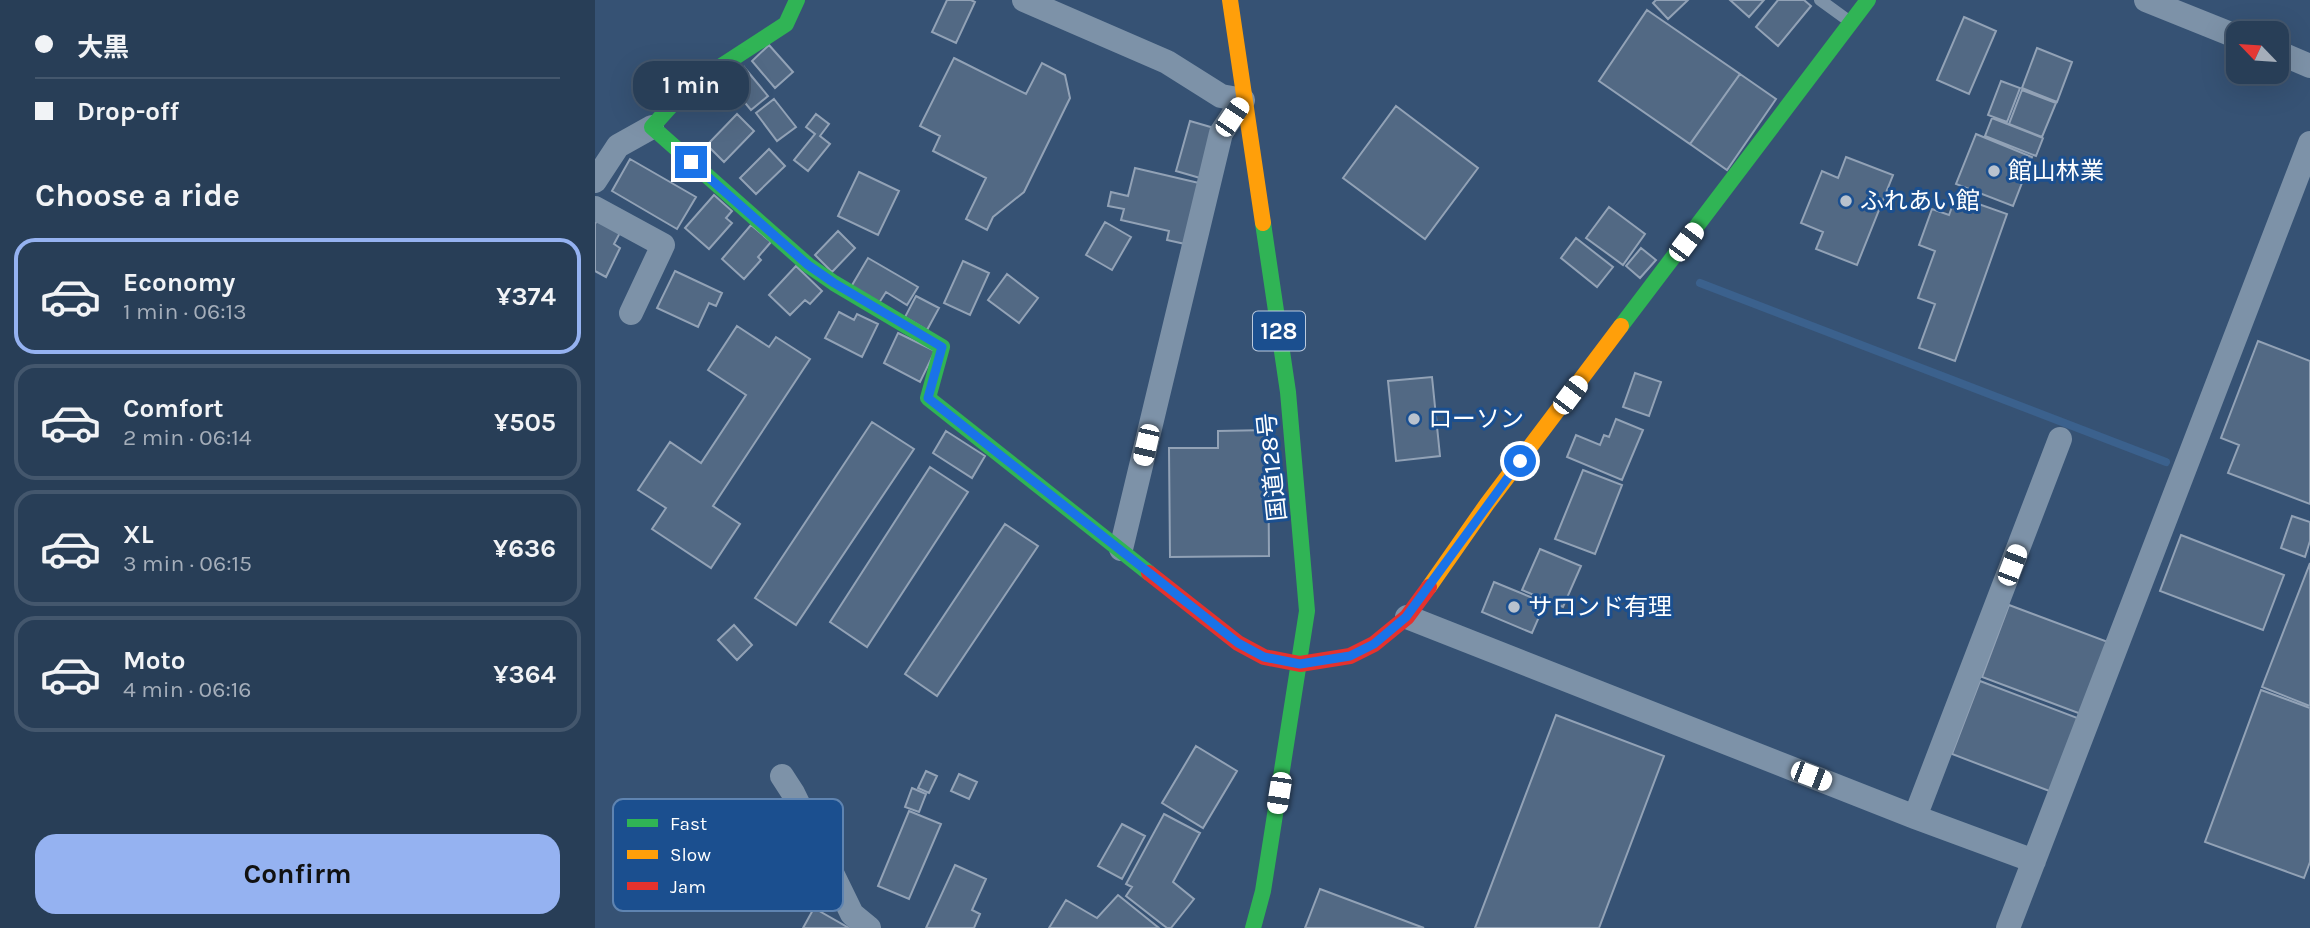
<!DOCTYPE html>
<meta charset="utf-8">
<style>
:root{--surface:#283e57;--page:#344961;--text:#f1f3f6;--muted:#a5aeba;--line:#44576d;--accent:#95b2f1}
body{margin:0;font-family:Karla,"Noto Sans JP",sans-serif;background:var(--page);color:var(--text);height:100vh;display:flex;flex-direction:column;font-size:26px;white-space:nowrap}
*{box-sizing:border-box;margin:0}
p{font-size:23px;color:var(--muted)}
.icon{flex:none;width:38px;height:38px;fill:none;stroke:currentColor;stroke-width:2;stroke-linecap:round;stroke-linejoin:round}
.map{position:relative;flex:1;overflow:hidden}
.details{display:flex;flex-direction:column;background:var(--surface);width:595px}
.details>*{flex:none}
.guide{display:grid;align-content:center;height:154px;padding:0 35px;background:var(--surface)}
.needle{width:46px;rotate:295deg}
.controls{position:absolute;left:1631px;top:21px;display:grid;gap:14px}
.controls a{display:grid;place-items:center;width:63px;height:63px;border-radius:14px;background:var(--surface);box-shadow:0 7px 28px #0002,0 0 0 2px var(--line);font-size:35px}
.end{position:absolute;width:32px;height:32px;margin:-16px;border:9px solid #1a73e8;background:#fff;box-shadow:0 0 0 4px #fff}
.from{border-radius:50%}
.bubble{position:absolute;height:49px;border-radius:21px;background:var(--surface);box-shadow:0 7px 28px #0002,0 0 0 2px var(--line);font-size:23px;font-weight:700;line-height:49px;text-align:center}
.car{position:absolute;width:21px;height:42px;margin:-21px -10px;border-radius:9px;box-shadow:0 0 5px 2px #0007;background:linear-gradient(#fff 24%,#345 0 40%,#fff 0 76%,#345 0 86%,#fff 0)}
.guide b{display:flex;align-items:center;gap:24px;height:66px;font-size:26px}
.guide b+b{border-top:2px solid var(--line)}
.guide i{width:18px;height:18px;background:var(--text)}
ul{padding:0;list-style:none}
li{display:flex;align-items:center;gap:21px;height:116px;margin:0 14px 10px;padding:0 21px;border:4px solid var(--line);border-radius:21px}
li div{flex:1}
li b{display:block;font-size:26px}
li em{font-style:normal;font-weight:700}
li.active{border-color:var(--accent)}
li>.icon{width:63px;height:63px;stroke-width:1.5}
h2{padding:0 35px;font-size:32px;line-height:84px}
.primary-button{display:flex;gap:14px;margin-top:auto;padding:14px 35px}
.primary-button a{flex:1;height:80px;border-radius:21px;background:var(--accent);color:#111;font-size:28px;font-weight:700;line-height:80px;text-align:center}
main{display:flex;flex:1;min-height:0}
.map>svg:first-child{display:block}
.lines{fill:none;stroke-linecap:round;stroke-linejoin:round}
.stream{stroke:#3b618d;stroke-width:8}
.building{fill:#526984;stroke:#92a2b6;stroke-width:2}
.lane{stroke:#7d92a8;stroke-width:12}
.street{stroke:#7d92a8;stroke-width:24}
.fast{stroke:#30b455;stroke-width:16}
.slow{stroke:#ff9f0a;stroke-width:16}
.jam{stroke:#e5322d;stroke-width:16}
.route{stroke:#1a73e8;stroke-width:9}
.poi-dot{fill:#b9c2ce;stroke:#1b4f8f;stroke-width:2.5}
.labels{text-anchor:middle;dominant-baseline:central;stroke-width:6;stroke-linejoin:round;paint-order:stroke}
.shield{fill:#1b4f8f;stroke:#bbcadd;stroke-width:2}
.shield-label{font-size:23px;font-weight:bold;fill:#fff}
.poi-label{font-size:24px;fill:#fff;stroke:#1b4f8f;text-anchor:start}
.street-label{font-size:24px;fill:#fff;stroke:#1b4f8f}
.key{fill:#1b4f8f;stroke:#5f84b1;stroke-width:2}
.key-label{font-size:19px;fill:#fff}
</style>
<main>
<section class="details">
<div class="guide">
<b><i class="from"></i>大黒</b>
<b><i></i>Drop-off</b>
</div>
<h2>Choose a ride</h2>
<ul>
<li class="active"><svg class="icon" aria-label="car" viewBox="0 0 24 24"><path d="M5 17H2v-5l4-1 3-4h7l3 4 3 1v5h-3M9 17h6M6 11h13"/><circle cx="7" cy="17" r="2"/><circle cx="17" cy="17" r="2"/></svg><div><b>Economy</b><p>1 min · 06:13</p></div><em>¥374</em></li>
<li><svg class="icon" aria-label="car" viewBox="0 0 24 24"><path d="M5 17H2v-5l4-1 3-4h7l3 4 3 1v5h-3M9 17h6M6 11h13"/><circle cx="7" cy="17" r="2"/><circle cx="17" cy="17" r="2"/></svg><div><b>Comfort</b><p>2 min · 06:14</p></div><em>¥505</em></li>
<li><svg class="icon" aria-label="car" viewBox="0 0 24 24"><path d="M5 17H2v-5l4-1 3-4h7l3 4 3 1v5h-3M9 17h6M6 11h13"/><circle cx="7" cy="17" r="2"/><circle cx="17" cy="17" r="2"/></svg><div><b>XL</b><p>3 min · 06:15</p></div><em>¥636</em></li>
<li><svg class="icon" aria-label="car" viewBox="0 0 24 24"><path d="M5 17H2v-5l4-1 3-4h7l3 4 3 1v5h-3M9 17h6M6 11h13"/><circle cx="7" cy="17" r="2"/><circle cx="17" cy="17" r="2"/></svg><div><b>Moto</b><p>4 min · 06:16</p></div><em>¥364</em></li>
</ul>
<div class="primary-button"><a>Confirm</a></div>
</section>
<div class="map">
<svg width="1715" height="928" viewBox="0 0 1715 928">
<rect width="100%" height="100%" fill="#365274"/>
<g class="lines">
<path class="stream" d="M1105,283L1571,462"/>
</g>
<path class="building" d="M352,0H376L380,2L361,43L337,32Z
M1061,0H1093L1073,19L1058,3Z
M1135,0H1169L1154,17Z
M1183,0H1209L1216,6L1183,46L1161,27Z
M1052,10L1145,74L1095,144L1004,81Z
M1369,17L1401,31L1374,94L1342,80Z
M174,45L198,72L180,88L157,61Z
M1442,48L1477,62L1462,102L1427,88Z
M359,58L431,94L447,63L470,75L475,98L429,192L398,217L392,230L371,219L391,178L338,151L345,136L325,126Z
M149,67L173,96L156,110L132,81Z
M1145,74L1181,99L1132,170L1095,144Z
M1406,81L1425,88L1412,122L1393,115Z
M1427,90L1461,103L1447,137L1414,124Z
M179,99L201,127L182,141L161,113Z
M801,106L883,168L830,239L748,178Z
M142,114L159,131L129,162L112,145Z
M221,114L234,124L225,136L235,144L213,171L199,160L220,134L211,127Z
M1397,118L1448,138L1441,156L1390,136Z
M595,121L619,128L605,178L581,171Z
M1381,134L1437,157L1418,206L1361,184Z
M174,149L190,166L161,194L145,178Z
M1251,157L1298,175L1262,265L1221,249L1228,232L1206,223L1227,171L1243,178Z
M35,159L101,197L82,229L17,191Z
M540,168L604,183L590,244L572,240L574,231L526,220L529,209L513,206L516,192L533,196Z
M264,172L304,191L283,235L243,216Z
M119,195L137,211L131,218L137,223L114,249L90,228Z
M1361,196L1412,214L1360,361L1324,348L1340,304L1323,298L1340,251L1324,245L1337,209L1354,215Z
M1014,207L1050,234L1028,265L991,238Z
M3,218L27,229L19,244L25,248L11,277L0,271V224Z
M510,222L536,237L517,270L491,255Z
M156,225L176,242L163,257L166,260L149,279L127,259Z
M243,231L260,248L237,272L220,255Z
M981,238L1018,267L1002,287L966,258Z
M1046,248L1061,260L1045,278L1031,266Z
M273,258L323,287L312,305L291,292L284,303L256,287Z
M368,261L394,273L375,315L349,303Z
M201,266L227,291L215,304L210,300L195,315L174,295Z
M80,271L127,293L121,306L114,303L103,327L62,308Z
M412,274L443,298L424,323L393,300Z
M321,296L344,308L332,330L310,317Z
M244,312L259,320L262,314L283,324L267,357L230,338Z
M142,326L174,347L181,337L215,359L118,506L145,524L116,568L57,529L71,508L43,490L75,442L106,463L151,395L113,370Z
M303,333L340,351L325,382L289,363Z
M1663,341L1715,361V504L1633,473L1644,445L1626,438Z
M1040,373L1066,382L1054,416L1028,407Z
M837,377L845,456L801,461L793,381Z
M1021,419L1048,430L1027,480L972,457L981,435L1005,445L1009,435L1014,437Z
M277,422L319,449L201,625L160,598Z
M673,430L674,556L575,557L574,448H623V431Z
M351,431L390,456L377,478L338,453Z
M335,467L373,492L272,647L235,622Z
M988,470L1027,485L1000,554L960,539Z
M1697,516L1715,522V541L1710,557L1686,548Z
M410,524L443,546L342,696L310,674Z
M1586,535L1689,575L1668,630L1565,591Z
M945,549L986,566L968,607L927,590Z
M1715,563V706L1667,687Z
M899,582L950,603L937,633L887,612Z
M1414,605L1513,642L1486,714L1387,677Z
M139,625L157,645L142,660L123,640Z
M1385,681L1485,719L1457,792L1357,754Z
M1666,690L1715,708V862L1709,878L1610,842Z
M961,715L1069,756L1004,928H880Z
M601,746L642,771L608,828L567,803Z
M331,771L342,776L334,793L323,788Z
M364,774L382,782L374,799L356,791Z
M317,788L331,794L324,812L310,807Z
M314,811L346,824L314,899L283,886Z
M569,814L605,833L578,882L599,899L576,928H572L531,896L537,887L531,884Z
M527,824L550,836L527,879L503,866Z
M360,865L391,879L377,910L385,914L379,928H331Z
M725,889L829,928H710Z
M523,895L564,928H454L471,900L502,918Z
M219,908L254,928H208Z"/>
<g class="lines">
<path class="lane" d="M1225,0L1254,21"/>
<path class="street" d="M429,0L572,62L626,96L648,100L626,133L526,549
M1551,0L1643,37
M1682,52L1715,66
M0,181L23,146L57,127
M0,208L68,245L36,313
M812,617L1320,817L1439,861
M187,776L198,793L257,914L274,928
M1320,817L1465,439
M1413,928L1715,143"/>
<path class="fast" d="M202,0L191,24L91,89L57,127L213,265L239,283L347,347L333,398L554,573
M1026,326L1273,0
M658,928L668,891L712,611L693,392L668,223"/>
<path class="slow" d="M635,0L668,223
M834,587L892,504L1026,326"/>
<path class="jam" d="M554,573L643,643L669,657L705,664L755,656L779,644L812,617L834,587"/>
</g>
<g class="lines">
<path class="route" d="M96,162L213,265L239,283L347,347L333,398L643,643L669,657L705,664L755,656L779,644L811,617L925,461"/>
</g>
<g class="poi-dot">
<circle cx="1399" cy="171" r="7"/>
<circle cx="1251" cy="201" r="7"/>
<circle cx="819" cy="419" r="7"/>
<circle cx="919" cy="607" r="7"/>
</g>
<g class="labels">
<rect class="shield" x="658" y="311.5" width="52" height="39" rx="5"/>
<g class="shield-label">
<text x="684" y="331">128</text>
</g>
<g class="poi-label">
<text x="1413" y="171">館山林業</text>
<text x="1265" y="201">ふれあい館</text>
<text x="833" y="419">ローソン</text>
<text x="933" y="607">サロンド有理</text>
</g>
<g class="street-label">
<text transform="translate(677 467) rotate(-96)">国道128号</text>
</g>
</g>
<rect x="18" y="799" width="230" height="112" rx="10" class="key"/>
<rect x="32" y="819" width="31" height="8" fill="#30b455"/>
<rect x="32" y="850" width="31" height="9" fill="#ff9f0a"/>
<rect x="32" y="882" width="31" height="8" fill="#e5322d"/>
<g class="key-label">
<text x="75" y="830">Fast</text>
<text x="75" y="861">Slow</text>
<text x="75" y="893">Jam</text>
</g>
</svg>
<div class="controls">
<a><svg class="needle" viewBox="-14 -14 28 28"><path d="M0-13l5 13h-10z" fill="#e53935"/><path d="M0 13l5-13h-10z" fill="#a5aeba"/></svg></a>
</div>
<i class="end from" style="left:925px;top:461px"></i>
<i class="end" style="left:96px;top:162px"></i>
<div class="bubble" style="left:38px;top:61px;width:116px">1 min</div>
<i class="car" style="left:637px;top:117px;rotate:34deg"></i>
<i class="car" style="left:1091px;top:242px;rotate:37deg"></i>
<i class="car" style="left:975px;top:395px;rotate:37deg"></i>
<i class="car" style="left:551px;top:445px;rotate:193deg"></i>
<i class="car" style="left:1417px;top:565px;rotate:21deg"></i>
<i class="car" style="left:1216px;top:776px;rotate:111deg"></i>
<i class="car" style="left:684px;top:793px;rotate:189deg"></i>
</div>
</main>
